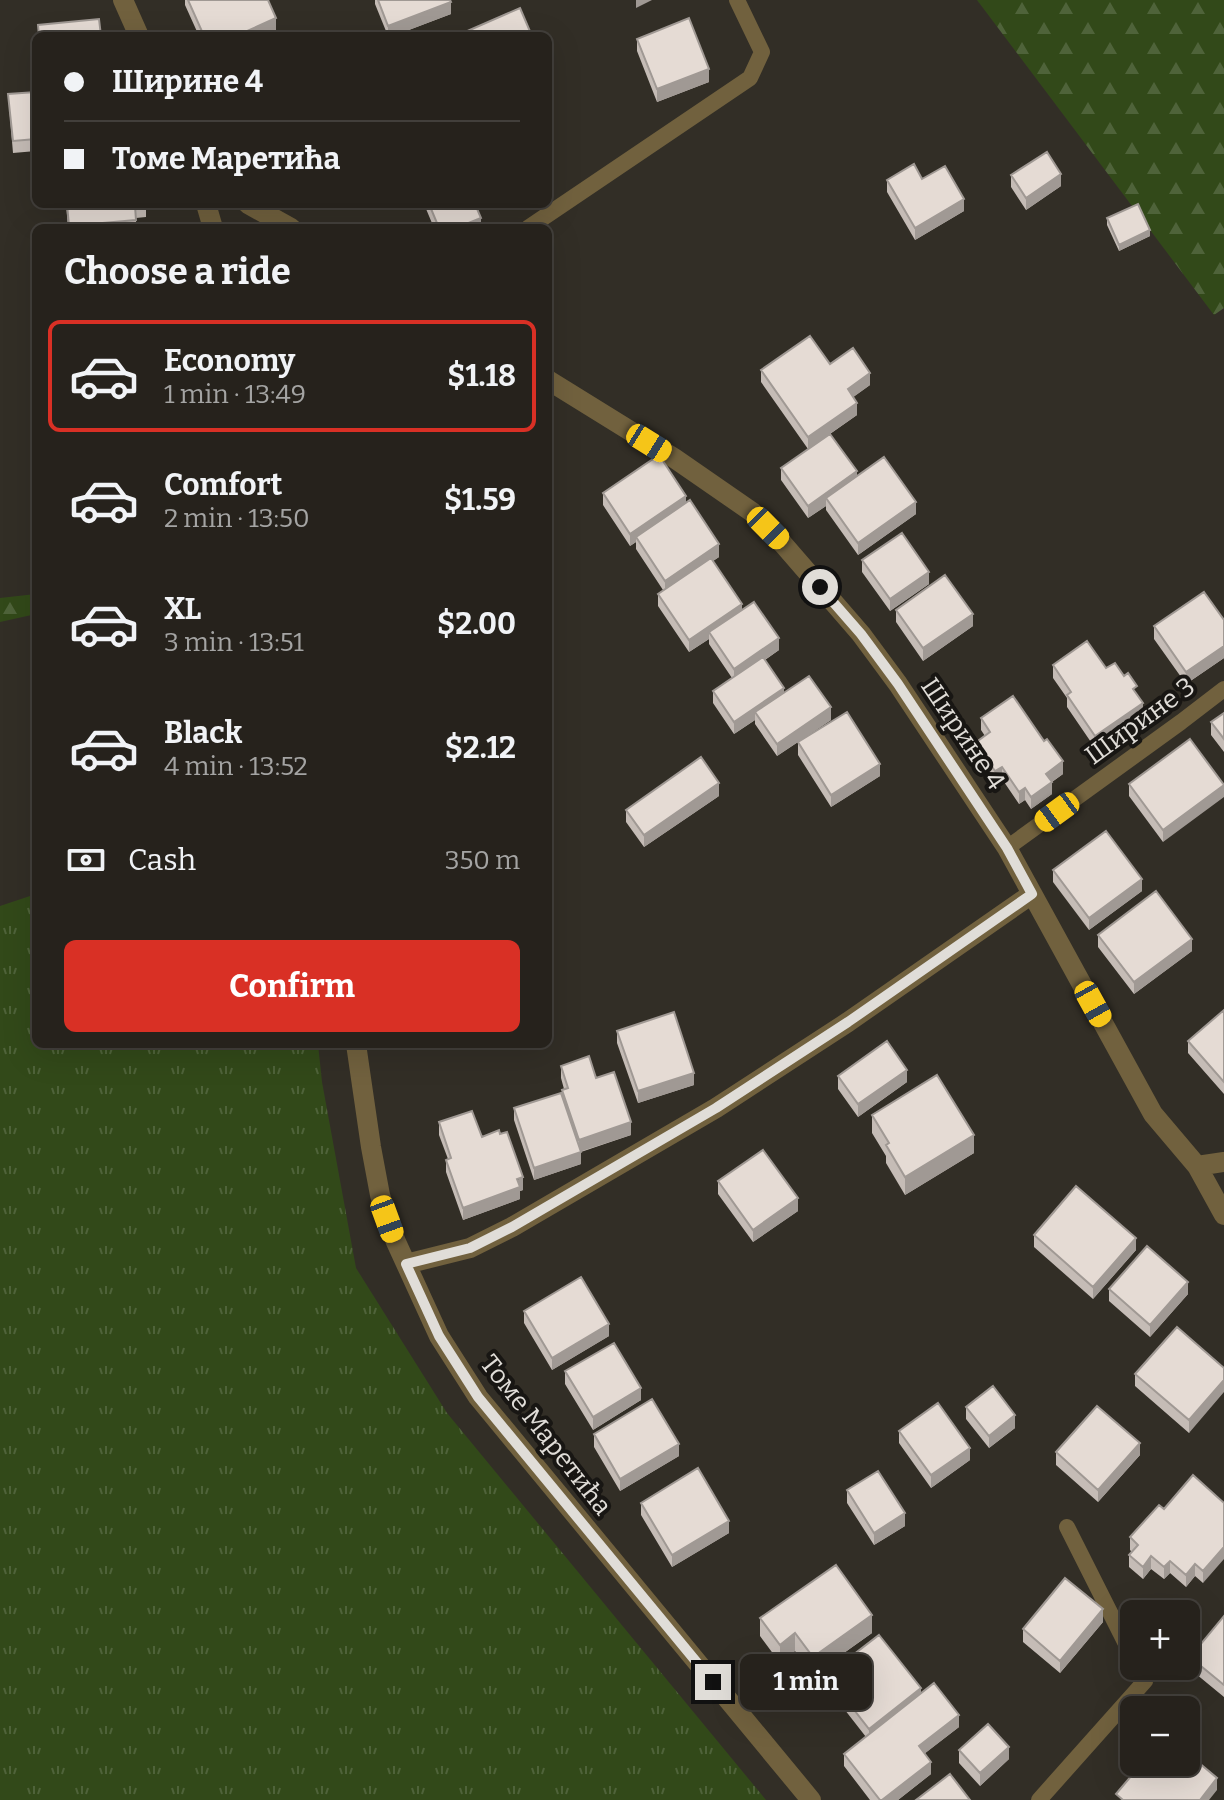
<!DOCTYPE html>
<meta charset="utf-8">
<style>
:root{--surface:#26221c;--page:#322f29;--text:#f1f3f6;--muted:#a4a4a3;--line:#423f3b;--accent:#d93025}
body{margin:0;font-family:Bitter,serif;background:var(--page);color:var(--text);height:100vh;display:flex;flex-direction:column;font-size:30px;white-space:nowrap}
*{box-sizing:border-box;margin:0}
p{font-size:26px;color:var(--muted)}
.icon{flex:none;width:44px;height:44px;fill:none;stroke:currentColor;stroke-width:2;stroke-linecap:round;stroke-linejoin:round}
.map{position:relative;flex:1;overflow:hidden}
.panel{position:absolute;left:32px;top:224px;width:520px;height:824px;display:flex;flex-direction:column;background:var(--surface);border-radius:12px;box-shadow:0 8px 32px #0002,0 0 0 2px var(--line)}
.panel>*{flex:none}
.guide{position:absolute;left:32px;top:32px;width:520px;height:176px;border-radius:12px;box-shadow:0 8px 32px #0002,0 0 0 2px var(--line);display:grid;align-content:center;height:176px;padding:0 32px;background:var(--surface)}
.tools{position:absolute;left:1120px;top:1600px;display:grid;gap:16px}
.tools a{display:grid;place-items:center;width:80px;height:80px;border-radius:12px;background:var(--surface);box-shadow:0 8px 32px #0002,0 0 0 2px var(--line);font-size:40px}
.end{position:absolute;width:36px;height:36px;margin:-18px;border:10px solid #e0ddd8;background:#111;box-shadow:0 0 0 4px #111}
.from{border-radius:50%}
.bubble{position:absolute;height:56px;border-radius:12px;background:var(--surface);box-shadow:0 8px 32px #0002,0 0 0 2px var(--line);font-size:26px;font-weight:700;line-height:56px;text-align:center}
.car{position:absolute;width:24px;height:48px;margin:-24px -12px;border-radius:10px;box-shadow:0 0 6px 2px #0007;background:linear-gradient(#f5c518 24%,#345 0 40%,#f5c518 0 76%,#345 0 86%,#f5c518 0)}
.guide b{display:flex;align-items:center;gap:28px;height:76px;font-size:30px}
.guide b+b{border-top:2px solid var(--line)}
.guide i{width:20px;height:20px;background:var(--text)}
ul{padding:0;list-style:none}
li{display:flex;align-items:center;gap:24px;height:112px;margin:0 16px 12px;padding:0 16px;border:4px solid transparent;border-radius:12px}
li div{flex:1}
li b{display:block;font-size:30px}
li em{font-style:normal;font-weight:700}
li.active{border-color:var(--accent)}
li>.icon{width:72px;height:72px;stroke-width:1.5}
h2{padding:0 32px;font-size:36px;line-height:96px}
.pay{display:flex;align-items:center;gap:20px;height:88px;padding:0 32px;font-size:30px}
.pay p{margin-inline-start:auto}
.cta{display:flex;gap:16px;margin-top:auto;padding:16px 32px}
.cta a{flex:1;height:92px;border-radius:12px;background:var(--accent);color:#fff;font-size:32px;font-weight:700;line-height:92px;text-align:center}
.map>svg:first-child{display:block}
.grass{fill:url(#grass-tufts)}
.forest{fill:url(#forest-firs)}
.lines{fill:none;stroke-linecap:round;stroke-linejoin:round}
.service{stroke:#71613e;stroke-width:16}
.minor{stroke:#71613e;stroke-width:20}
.wall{fill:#c5bcb6}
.shaded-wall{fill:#a09994}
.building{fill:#e5dbd4;stroke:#a09994;stroke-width:2}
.route{stroke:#e0ddd8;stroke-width:10}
.labels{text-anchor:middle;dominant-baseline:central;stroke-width:8;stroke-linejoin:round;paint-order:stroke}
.street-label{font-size:26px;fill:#e0ddd8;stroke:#181613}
</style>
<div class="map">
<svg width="1224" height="1800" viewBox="0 0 1224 1800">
<defs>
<pattern id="grass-tufts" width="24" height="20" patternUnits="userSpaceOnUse" patternTransform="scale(2)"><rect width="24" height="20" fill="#324919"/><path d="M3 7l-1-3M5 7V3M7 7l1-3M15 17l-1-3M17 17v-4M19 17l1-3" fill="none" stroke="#4f633a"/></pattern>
<pattern id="forest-firs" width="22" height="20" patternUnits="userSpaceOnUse" patternTransform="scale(2)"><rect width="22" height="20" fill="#324919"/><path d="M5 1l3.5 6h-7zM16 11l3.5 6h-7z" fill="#4f633a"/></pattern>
</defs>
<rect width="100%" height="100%" fill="#322e26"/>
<path class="grass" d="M36,894V1044H318L322,1082L356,1268L447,1413L766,1800H0V906Z"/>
<path class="forest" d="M977,0H1224V308L1214,315Z
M36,594V614L0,622V598Z"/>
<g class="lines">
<path class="service" d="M528,228L750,78L762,52L737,0
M1007,848L1181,722L1224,689
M1067,1527L1134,1660
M1039,1800L1145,1681L1137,1666"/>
<path class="minor" d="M123,0L139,36
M206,204L213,228
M248,204L291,228
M548,380L674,458L752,512L783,544L861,634L898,684L1007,848L1153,1114L1197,1166L1224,1215
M356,1044L371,1147L380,1195L387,1219L396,1242L439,1336L478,1397L811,1800
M1197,1166L1224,1162
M406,1264L470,1248L512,1227L716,1108L848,1022L1032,894"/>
</g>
<path class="wall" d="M185,0H268L276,31L264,36H199L185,5Z
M375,0H450L451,14L393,36H388L375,4Z
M637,39L709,82L657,102L637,51Z
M36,92V151L13,153L8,94Z
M1011,175L1061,186L1026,210L1011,187Z
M922,179L964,211L915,240L887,192V180Z
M66,204H146V217L136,218V228H68Z
M424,204H475L481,228H434Z
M1107,218L1150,236L1119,251L1107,225Z
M830,364L870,385L853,397L857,415L830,434L857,476L916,514L858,555L826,510V506L808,518L781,480V468L808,449L761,382V370Z
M603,493L686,502L719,557L713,561L742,610L779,650L765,660L784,692L831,720L777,756L755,724V720L734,734L713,703V691L732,678L709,644V639L689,652L658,606V594L663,590L636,549V542L630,546L603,505Z
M862,560L929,584L890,611L862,572Z
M896,610L973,626L923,661L896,622Z
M1224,620V658L1186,684L1154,639V626Z
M1053,665L1106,668L1124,676L1137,695L1143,715L1095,748L1067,707V698L1053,678Z
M1224,713V752L1211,735V722Z
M981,718L1063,774L1052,782V794L1031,809L1025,800L1019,804L1002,779L995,783L975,755V743L985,736L981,730Z
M1190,739L1163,842L1129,796V784Z
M798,742L880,776L831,807L798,755Z
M719,796L644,847L626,822V810Z
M1053,870L1142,891L1089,930L1053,882Z
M1098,935L1192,951L1134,994L1098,947Z
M1224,1010V1094L1188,1053V1041Z
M617,1031L694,1085L638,1103L617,1043Z
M561,1066L596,1078L631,1135L581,1152V1164L534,1180L514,1120V1108L562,1095V1090L564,1089L561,1078Z
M838,1076L907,1082L858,1117L838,1089Z
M872,1115L974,1153L905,1195L886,1163V1156L872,1133Z
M439,1122L482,1137L523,1190L520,1191V1199L463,1220L446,1172V1160L448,1159L439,1135Z
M718,1181L798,1211L753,1242L718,1194Z
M1034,1235L1136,1250L1093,1299L1034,1247Z
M1109,1289L1188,1294L1150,1337L1109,1301Z
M524,1311L609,1336L552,1370L524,1323Z
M1224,1368L1189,1433L1135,1386V1374Z
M565,1371L641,1400L593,1430L565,1384Z
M966,1407L1015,1428L989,1448L966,1419Z
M899,1431L970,1460L931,1488L899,1443Z
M594,1434L679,1456L620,1491L594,1447Z
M1056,1452L1140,1455L1098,1502L1056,1465Z
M847,1490L905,1526L874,1545L847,1503Z
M641,1503L729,1533L672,1567L641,1515Z
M1224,1503L1203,1583L1195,1576L1186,1587L1170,1573L1164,1579L1151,1569L1143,1579L1129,1567V1555L1132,1552L1130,1550V1537L1164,1509Z
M1224,1616V1697L1190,1669V1657Z
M760,1618L872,1633L813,1675L795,1651L780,1663L760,1636Z
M1103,1622L1060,1673L1023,1642V1629Z
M827,1675L921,1694L959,1727L925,1753L931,1774L898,1800H870L844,1766V1754L866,1737L827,1687Z
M959,1750L1009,1759L980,1786L959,1763Z"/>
<path class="shaded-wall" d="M636,0H652L636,8Z
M451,2V14L393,36H388V26Z
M276,18V31L264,36H236Z
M709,69V82L657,102V89Z
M1061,174V186L1026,210V198Z
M964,199V211L915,240V228Z
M481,218V228H456Z
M1150,230V236L1119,251V245Z
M870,373V385L848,401V389Z
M857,403V415L808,449V437Z
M857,471V484L826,498V506L808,518V506Z
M686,496V508L636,537V542L630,546V534Z
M916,502V514L858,555V543Z
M719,544V557L665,593V581Z
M929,572V584L890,611V599Z
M742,604V616L709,632V639L689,652V640Z
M973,614V626L923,661V648Z
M779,638V650L734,681V669Z
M1224,646V658L1186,684V672Z
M784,688V700L755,712V720L734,734V722Z
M1143,703V715L1095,748V736Z
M831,707V720L777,756V744Z
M1063,761V774L1046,786V774Z
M880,764V776L831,807V795Z
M1002,767V779L995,783V771Z
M1052,782V794L1031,809V797Z
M719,783V796L644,847V835Z
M1224,785V797L1163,842V830Z
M1025,788V800L1019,804V792Z
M1142,879V891L1089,930V918Z
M1192,939V951L1134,994V982Z
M907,1070V1082L858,1117V1104Z
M694,1073V1085L638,1103V1091Z
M631,1122V1135L579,1152V1140Z
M974,1135V1153L905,1195V1177Z
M581,1152V1164L534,1180V1168Z
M523,1177V1190L520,1191V1199L463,1220V1208Z
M798,1198V1211L753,1242V1230Z
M1136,1238V1250L1093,1299V1287Z
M1188,1282V1294L1150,1337V1325Z
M609,1324V1336L552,1370V1358Z
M1224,1380V1392L1189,1433V1420Z
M641,1388V1400L593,1430V1417Z
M1015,1415V1428L989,1448V1436Z
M1140,1443V1455L1098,1502V1490Z
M679,1444V1456L620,1491V1479Z
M970,1448V1460L931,1488V1475Z
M905,1513V1526L874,1545V1533Z
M729,1521V1533L672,1567V1555Z
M1224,1547V1559L1203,1583V1571Z
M1151,1556V1569L1143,1579V1567Z
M1170,1561V1573L1164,1579V1567Z
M1195,1564V1576L1186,1587V1575Z
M1103,1609V1622L1060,1673V1661Z
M872,1615V1633L813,1675V1657Z
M795,1633V1651L780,1663V1645Z
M921,1688V1701L869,1741V1729Z
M959,1715V1727L919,1758V1746Z
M1009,1747V1759L980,1786V1773Z
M931,1762V1774L898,1800H882Z
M1217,1778V1790L1209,1800H1200Z"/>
<path class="building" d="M188,0H268L276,18L236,36H204Z
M378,0H450L451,2L388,26Z
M520,8L532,36H456Z
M689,18L709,69L657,89L637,39Z
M99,19L101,36H39L38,25Z
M36,92V139L13,141L8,94Z
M1047,152L1061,174L1026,198L1011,175Z
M914,164L922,179L945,166L964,199L915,228L887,180Z
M67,204H146V205L135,206L136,220L69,226Z
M429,204H475L481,218L456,228H439Z
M1138,204L1150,230L1119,245L1107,218Z
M810,336L830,364L853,348L870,373L848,389L857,403L808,437L761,370Z
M830,434L857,471L808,506L781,468Z
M659,455L686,496L630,534L603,493Z
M884,457L916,502L858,543L826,498Z
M690,500L719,544L665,581L636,537Z
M902,533L929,572L890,599L862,560Z
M711,558L742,604L689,640L658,594Z
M945,575L973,614L923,648L896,610Z
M1204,592L1224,620V646L1186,672L1154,626Z
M754,602L779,638L734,669L709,632Z
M1087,641L1106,668L1115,663L1124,676L1128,673L1137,686L1133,689L1143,703L1095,736L1067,695L1071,692L1053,665Z
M763,657L784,688L734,722L713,691Z
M809,676L831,707L777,744L755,712Z
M1013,696L1044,741L1047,739L1063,761L1046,774L1052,782L1031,797L1025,788L1019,792L1002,767L995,771L975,743L990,732L981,718Z
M847,712L880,764L831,795L798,742Z
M1224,713V739L1211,722Z
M1190,739L1224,785L1163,830L1129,784Z
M701,757L719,783L644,835L626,810Z
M1106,831L1142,879L1089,918L1053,870Z
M1156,891L1192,939L1134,982L1098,935Z
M1224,1010V1082L1188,1041Z
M674,1012L694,1073L638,1091L617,1031Z
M887,1041L907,1070L858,1104L838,1076Z
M589,1056L596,1078L614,1072L631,1122L579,1140L562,1090L568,1088L561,1066Z
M937,1075L974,1135L905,1177L886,1145L889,1143L872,1115Z
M561,1093L581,1152L534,1168L514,1108Z
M472,1111L482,1137L499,1130L500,1134L507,1132L523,1177L517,1179L520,1187L463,1208L446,1160L451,1158L439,1122Z
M763,1150L798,1198L753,1230L718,1181Z
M1076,1186L1136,1238L1093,1287L1034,1235Z
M1147,1246L1188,1282L1150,1325L1109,1289Z
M581,1277L609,1324L552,1358L524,1311Z
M1177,1327L1224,1368V1380L1189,1420L1135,1374Z
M614,1343L641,1388L593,1417L565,1371Z
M993,1386L1015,1415L989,1436L966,1407Z
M652,1399L679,1444L620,1479L594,1434Z
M938,1403L970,1448L931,1475L899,1431Z
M1097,1406L1140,1443L1098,1490L1056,1452Z
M698,1468L729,1521L672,1555L641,1503Z
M878,1471L905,1513L874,1533L847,1490Z
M1193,1475L1224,1503V1547L1203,1571L1195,1564L1186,1575L1170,1561L1164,1567L1151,1556L1143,1567L1129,1555L1138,1545L1130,1537L1159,1505L1164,1509Z
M836,1565L872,1615L813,1657L795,1633L780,1645L760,1618Z
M1065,1578L1103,1609L1060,1661L1023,1629Z
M1224,1616V1685L1190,1657Z
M879,1635L921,1688L869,1729L827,1675Z
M934,1683L959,1715L919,1746L931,1762L882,1800H880L844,1754Z
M988,1724L1009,1747L980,1773L959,1750Z
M1186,1752L1217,1778L1200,1800H1123L1116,1794L1143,1762H1146L1154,1768L1159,1762H1186Z
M950,1774L970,1800H916Z"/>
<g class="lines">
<path class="route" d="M713,1682L478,1397L439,1336L406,1264L470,1248L512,1227L716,1108L848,1022L1032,894L1007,848L898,684L861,634L820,587"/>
</g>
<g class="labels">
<g class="street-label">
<text transform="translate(1140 721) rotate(-36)">Ширине 3</text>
<text transform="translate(963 734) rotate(56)">Ширине 4</text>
<text transform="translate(546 1435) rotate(52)">Томе Маретића</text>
</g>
</g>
</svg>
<div class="tools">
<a>+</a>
<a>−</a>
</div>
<i class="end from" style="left:820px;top:587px"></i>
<i class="end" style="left:713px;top:1682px"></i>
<div class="bubble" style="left:740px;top:1654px;width:132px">1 min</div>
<i class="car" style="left:649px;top:443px;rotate:122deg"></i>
<i class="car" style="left:768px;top:528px;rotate:135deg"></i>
<i class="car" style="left:1057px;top:812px;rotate:234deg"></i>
<i class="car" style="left:1093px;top:1004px;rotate:151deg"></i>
<i class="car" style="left:387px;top:1219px;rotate:160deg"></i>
<div class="guide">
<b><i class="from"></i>Ширине 4</b>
<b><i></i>Томе Маретића</b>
</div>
<section class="panel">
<h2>Choose a ride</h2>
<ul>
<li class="active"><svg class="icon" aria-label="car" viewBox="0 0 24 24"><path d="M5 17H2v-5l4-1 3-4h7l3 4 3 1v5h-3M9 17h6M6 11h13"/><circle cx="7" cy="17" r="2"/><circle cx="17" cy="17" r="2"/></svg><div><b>Economy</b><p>1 min · 13:49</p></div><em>$1.18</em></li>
<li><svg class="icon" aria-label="car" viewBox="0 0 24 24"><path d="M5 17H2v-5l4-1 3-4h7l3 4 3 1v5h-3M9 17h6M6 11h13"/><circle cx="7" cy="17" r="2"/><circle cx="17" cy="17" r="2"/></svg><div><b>Comfort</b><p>2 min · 13:50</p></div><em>$1.59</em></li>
<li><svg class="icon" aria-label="car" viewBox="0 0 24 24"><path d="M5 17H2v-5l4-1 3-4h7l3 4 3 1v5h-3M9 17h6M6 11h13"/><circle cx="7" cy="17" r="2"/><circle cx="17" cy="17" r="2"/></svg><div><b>XL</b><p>3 min · 13:51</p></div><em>$2.00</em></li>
<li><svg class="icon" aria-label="car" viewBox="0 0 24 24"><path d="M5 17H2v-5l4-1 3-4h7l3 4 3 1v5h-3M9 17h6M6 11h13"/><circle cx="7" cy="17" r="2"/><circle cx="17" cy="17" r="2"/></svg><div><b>Black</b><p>4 min · 13:52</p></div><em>$2.12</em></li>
</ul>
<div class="pay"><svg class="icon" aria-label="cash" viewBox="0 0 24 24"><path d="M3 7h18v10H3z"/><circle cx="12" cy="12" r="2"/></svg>Cash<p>350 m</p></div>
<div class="cta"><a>Confirm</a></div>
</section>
</div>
